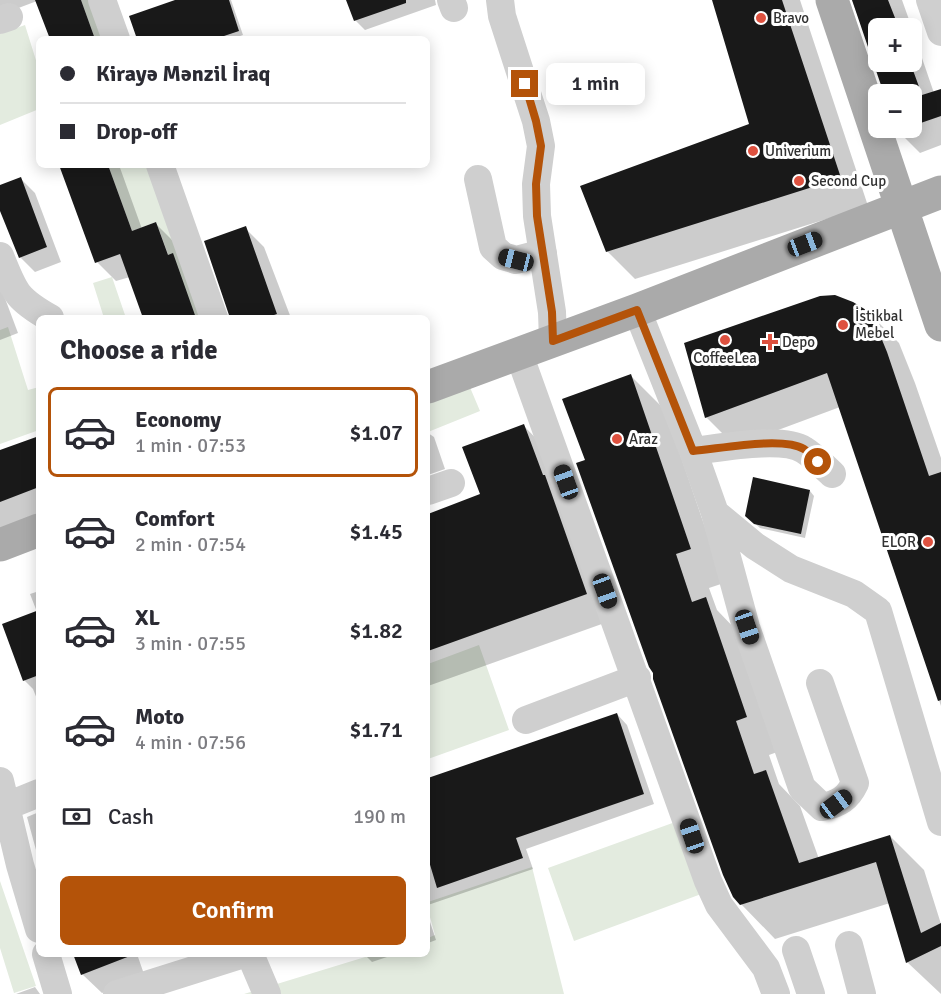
<!DOCTYPE html>
<meta charset="utf-8">
<style>
:root{--surface:#fff;--page:#f2f2f3;--text:#2b2b33;--muted:#7c7c81;--line:#e1e1e2;--accent:#b45309}
body{margin:0;font-family:Signika,sans-serif;background:var(--page);color:var(--text);height:100vh;display:flex;flex-direction:column;font-size:22px;white-space:nowrap}
*{box-sizing:border-box;margin:0}
p{font-size:20px;color:var(--muted)}
.icon{flex:none;width:33px;height:33px;fill:none;stroke:currentColor;stroke-width:2;stroke-linecap:round;stroke-linejoin:round}
.map{position:relative;flex:1;overflow:hidden}
.sheet{position:absolute;left:36px;top:315px;width:394px;height:642px;display:flex;flex-direction:column;background:var(--surface);border-radius:9px;box-shadow:0 3px 15px #0003}
.sheet>*{flex:none}
.guide{position:absolute;left:36px;top:36px;width:394px;height:132px;border-radius:9px;box-shadow:0 3px 15px #0003;display:grid;align-content:center;height:132px;padding:0 24px;background:var(--surface)}
.tools{position:absolute;left:868px;top:18px;display:grid;gap:12px}
.tools a{display:grid;place-items:center;width:54px;height:54px;border-radius:9px;background:var(--surface);box-shadow:0 3px 15px #0003;font-size:30px}
.end{position:absolute;width:27px;height:27px;margin:-14px;border:8px solid #b45309;background:#fff;box-shadow:0 0 0 3px #fff}
.from{border-radius:50%}
.bubble{position:absolute;height:42px;border-radius:9px;background:var(--surface);box-shadow:0 3px 15px #0003;font-size:20px;font-weight:600;line-height:42px;text-align:center}
.car{position:absolute;width:18px;height:36px;margin:-18px -9px;border-radius:8px;box-shadow:0 0 4px 2px #0007;background:linear-gradient(#222 24%,#8ab4d8 0 40%,#222 0 76%,#8ab4d8 0 86%,#222 0)}
.guide b{display:flex;align-items:center;gap:21px;height:57px;font-size:22px}
.guide b+b{border-top:2px solid var(--line)}
.guide i{width:15px;height:15px;background:var(--text)}
ul{padding:0;list-style:none}
li{display:flex;align-items:center;gap:18px;height:90px;margin:0 12px 9px;padding:0 12px;border:3px solid transparent;border-radius:9px}
li div{flex:1}
li b{display:block;font-size:22px}
li em{font-style:normal;font-weight:600}
li.active{border-color:var(--accent)}
li>.icon{width:54px;height:54px;stroke-width:1.5}
h2{padding:0 24px;font-size:27px;line-height:72px}
.pay{display:flex;align-items:center;gap:15px;height:66px;padding:0 24px;font-size:22px}
.pay p{margin-inline-start:auto}
.primary-button{display:flex;gap:12px;margin-top:auto;padding:12px 24px}
.primary-button a{flex:1;height:69px;border-radius:9px;background:var(--accent);color:#fff;font-size:24px;font-weight:600;line-height:69px;text-align:center}
.map>svg:first-child{display:block}
.green{fill:#e3ebdf}
.shadow{fill:#0003}
.building{fill:#191919}
.lines{fill:none;stroke-linecap:round;stroke-linejoin:round}
.minor{stroke:#cfcfcf;stroke-width:28}
.major{stroke:#aaa;stroke-width:33}
.route{stroke:#b45309;stroke-width:8}
.poi-dot{fill:#de513f;stroke:#fff;stroke-width:2}
.labels{text-anchor:middle;dominant-baseline:central;stroke-width:6;stroke-linejoin:round;paint-order:stroke}
.poi-label{font-size:15px;fill:#323232;stroke:#fff;text-anchor:start}
</style>
<div class="map">
<svg width="941" height="994" viewBox="0 0 941 994">
<rect width="100%" height="100%" fill="#fff"/>
<path class="green" d="M81,0H90L104,39H95Z
M25,25L39,70V109L0,125V34Z
M108,165H149L203,318H192L156,222L132,231Z
M112,277L126,318H104L93,283Z
M8,327L28,390L39,387V430L0,444V330Z
M469,385L480,411L428,432V401Z
M479,645L509,730L428,759V664Z
M678,821L704,893L574,941L548,868Z
M532,867L564,994H244L375,954H428V938L435,935L428,910V902Z
M0,881L36,986L14,993L0,948Z"/>
<path class="shadow" d="M0,0H92L106,39H51L37,1L0,15Z
M179,0H231L243,35L232,39H138Z
M348,0H435L436,5L365,30L355,20Z
M714,0H800L868,206L635,279L607,251L750,124Z
M852,0H902L912,28H879V62H912V29L934,93L941,90V145L920,153L898,131L897,128H912V94H886Z
M61,165H119L142,229L156,224L175,243L208,318H145L130,277L116,281L97,262Z
M20,178L35,193L61,262L35,272L20,257L0,206V186Z
M245,228L264,247L291,318H232Z
M0,290L3,293L18,333L0,340Z
M870,314L899,343L915,383L941,458V706L840,407L735,446L706,417Z
M631,376L665,410L724,583L709,588L717,610L739,633L780,751L769,755L779,784L800,806L819,859L890,836L924,870L941,924V994L907,962L890,903L775,939L741,904L654,672L586,461Z
M524,426L550,453L613,620L428,686V515L481,495Z
M428,433L434,437L445,469L428,475Z
M39,437V514L0,528V452Z
M810,491L814,496L805,538L760,528L752,521Z
M39,591V704L33,689L25,681L4,625L37,612L30,594Z
M617,714L627,725L654,804L526,849L533,869L428,905V864L431,863L428,854V779Z
M39,812V861L27,817Z
M428,916L436,940L428,943Z
M74,954H137L145,977L102,993L82,974Z
M364,954H396L372,962Z
M35,987L40,994H16Z"/>
<path class="building" d="M35,0H81L95,39H50Z
M175,0H229L239,31L215,39H137L129,16Z
M346,0H406V3L354,21Z
M712,0H782L841,178L606,252L580,186L749,124Z
M852,0H888L899,28H879V62H910L922,95L941,89V116L912,126V94H884Z
M59,165H108L132,231L156,222L168,255L173,253L196,318H143L120,254L95,263Z
M21,177L47,247L19,258L0,211V185Z
M246,226L277,314L265,318H230L204,241Z
M835,295L853,302L871,313L887,352L929,476L941,472V700L938,701L827,373L705,418L684,343L820,296Z
M631,374L691,549L676,554L692,602L706,597L747,717L736,721L754,774L766,770L799,863L890,835L921,933L941,923V946L906,963L876,862L740,905L733,897L723,875L653,679V673L649,667L576,463L585,460L562,399Z
M524,424L543,475H545L587,594L428,651V514L480,494L462,447Z
M39,436V487L0,502V450Z
M753,477L810,490L801,534L754,524L745,516Z
M39,610V675L23,681L2,624Z
M617,713L644,794L516,838L523,858L437,888L428,858V778Z
M73,954H130V956L81,975Z"/>
<g class="lines">
<path class="minor" d="M102,0L116,39
M451,0L454,8
M500,0L502,16L536,121L541,146L536,184L537,216L552,312L553,341
M930,0L941,32
M0,20L9,17
M160,165L214,318
M478,179L493,247L503,256L516,260L543,253
M0,256C15,292 15,298 50,318
M637,310L693,451L715,513L746,627L802,788L822,807C839,804 848,798 855,783L820,683
M519,354L708,881L719,905L766,968L776,994
M693,451C720,448 782,436 804,450C814,456 824,467 832,474
M428,491L451,483
M715,513L755,546L791,569L854,594L878,611L941,822
M526,720L637,678
M0,781L20,865L39,929
M7,806L39,793
M849,945L862,994
M796,950L811,994
M46,954L58,994
M250,954L267,994
M117,994L244,954"/>
<path class="major" d="M832,0L941,325
M428,387L637,310L941,192
M0,545L39,530"/>
</g>
<g class="lines">
<path class="route" d="M525,84L536,121L541,146L536,184L537,216L552,312L553,341L637,310L693,451C719,449 782,436 804,449C809,452 814,458 818,462"/>
</g>
<g class="poi-dot">
<circle cx="761" cy="18" r="6"/>
<circle cx="753" cy="151" r="6"/>
<circle cx="799" cy="181" r="6"/>
<circle cx="843" cy="325" r="6"/>
<circle cx="725" cy="340" r="6"/>
<path d="M767 333h6v6h6v6h-6v6h-6v-6h-6v-6h6z"/>
<circle cx="617" cy="439" r="6"/>
<circle cx="928" cy="542" r="6"/>
</g>
<g class="labels">
<g class="poi-label">
<text x="773" y="18">Bravo</text>
<text x="765" y="151">Univerium</text>
<text x="811" y="181">Second Cup</text>
<text x="855" y="316">İstikbal<tspan x="855" dy="17">Mebel</tspan></text>
<text x="782" y="342">Depo</text>
<text x="725" y="358" text-anchor="middle">CoffeeLea</text>
<text x="629" y="439">Araz</text>
<text x="916" y="542" text-anchor="end">ELOR</text>
</g>
</g>
</svg>
<div class="tools">
<a>+</a>
<a>−</a>
</div>
<i class="end from" style="left:818px;top:462px"></i>
<i class="end" style="left:525px;top:84px"></i>
<div class="bubble" style="left:546px;top:63px;width:99px">1 min</div>
<i class="car" style="left:805px;top:244px;rotate:69deg"></i>
<i class="car" style="left:516px;top:260px;rotate:284deg"></i>
<i class="car" style="left:566px;top:482px;rotate:340deg"></i>
<i class="car" style="left:605px;top:591px;rotate:160deg"></i>
<i class="car" style="left:747px;top:627px;rotate:161deg"></i>
<i class="car" style="left:836px;top:804px;rotate:53deg"></i>
<i class="car" style="left:692px;top:836px;rotate:341deg"></i>
<div class="guide">
<b><i class="from"></i>Kirayə Mənzil İraq</b>
<b><i></i>Drop-off</b>
</div>
<section class="sheet">
<h2>Choose a ride</h2>
<ul>
<li class="active"><svg class="icon" aria-label="car" viewBox="0 0 24 24"><path d="M5 17H2v-5l4-1 3-4h7l3 4 3 1v5h-3M9 17h6M6 11h13"/><circle cx="7" cy="17" r="2"/><circle cx="17" cy="17" r="2"/></svg><div><b>Economy</b><p>1 min · 07:53</p></div><em>$1.07</em></li>
<li><svg class="icon" aria-label="car" viewBox="0 0 24 24"><path d="M5 17H2v-5l4-1 3-4h7l3 4 3 1v5h-3M9 17h6M6 11h13"/><circle cx="7" cy="17" r="2"/><circle cx="17" cy="17" r="2"/></svg><div><b>Comfort</b><p>2 min · 07:54</p></div><em>$1.45</em></li>
<li><svg class="icon" aria-label="car" viewBox="0 0 24 24"><path d="M5 17H2v-5l4-1 3-4h7l3 4 3 1v5h-3M9 17h6M6 11h13"/><circle cx="7" cy="17" r="2"/><circle cx="17" cy="17" r="2"/></svg><div><b>XL</b><p>3 min · 07:55</p></div><em>$1.82</em></li>
<li><svg class="icon" aria-label="car" viewBox="0 0 24 24"><path d="M5 17H2v-5l4-1 3-4h7l3 4 3 1v5h-3M9 17h6M6 11h13"/><circle cx="7" cy="17" r="2"/><circle cx="17" cy="17" r="2"/></svg><div><b>Moto</b><p>4 min · 07:56</p></div><em>$1.71</em></li>
</ul>
<div class="pay"><svg class="icon" aria-label="cash" viewBox="0 0 24 24"><path d="M3 7h18v10H3z"/><circle cx="12" cy="12" r="2"/></svg>Cash<p>190 m</p></div>
<div class="primary-button"><a>Confirm</a></div>
</section>
</div>
